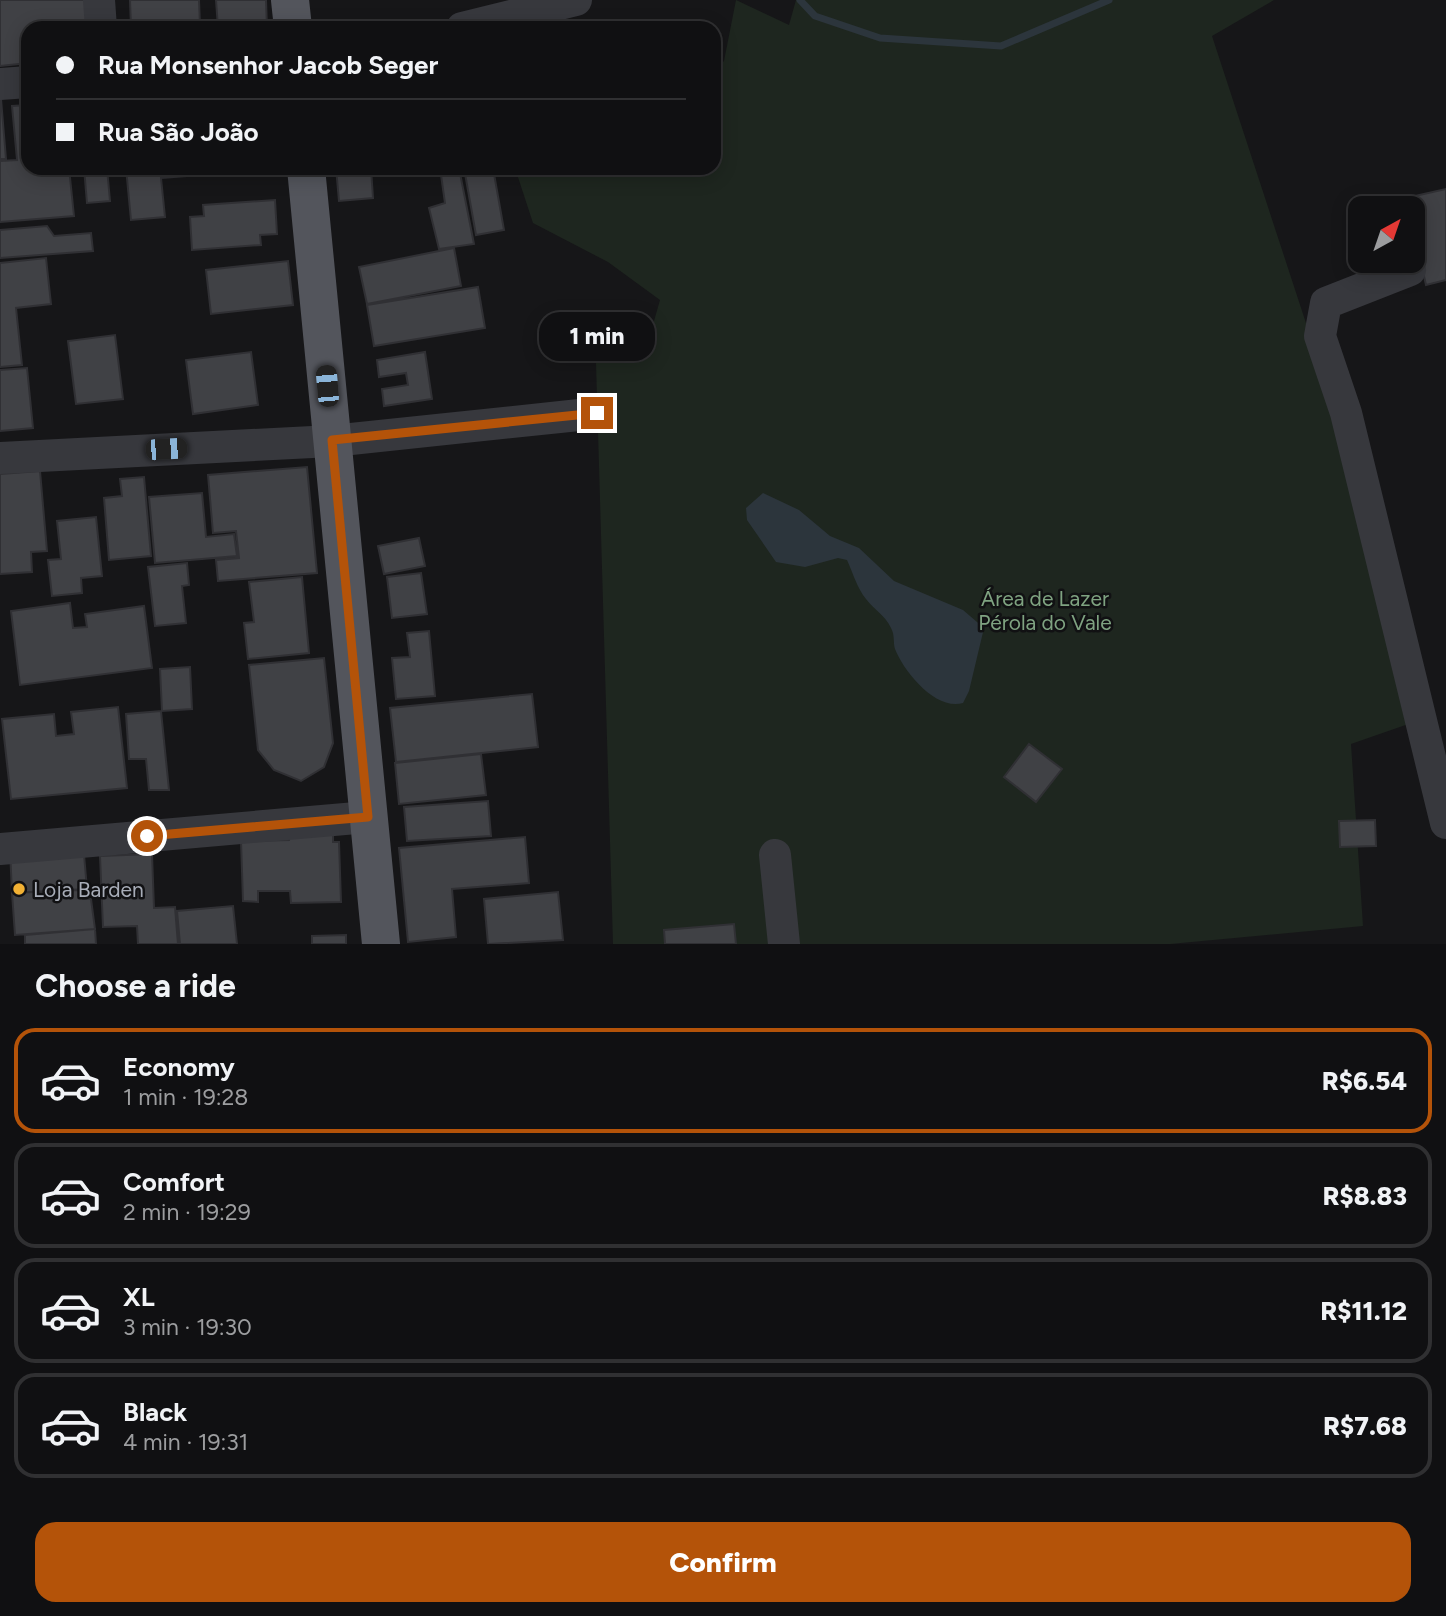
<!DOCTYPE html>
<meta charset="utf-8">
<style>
:root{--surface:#101012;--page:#19191b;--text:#f1f3f6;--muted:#9c9d9f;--line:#303032;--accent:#b45309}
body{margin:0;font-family:Figtree,sans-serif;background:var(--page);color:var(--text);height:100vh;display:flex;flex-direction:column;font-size:26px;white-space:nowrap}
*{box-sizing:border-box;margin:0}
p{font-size:23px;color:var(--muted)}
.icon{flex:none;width:38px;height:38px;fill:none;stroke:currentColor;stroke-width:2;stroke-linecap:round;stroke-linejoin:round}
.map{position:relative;height:944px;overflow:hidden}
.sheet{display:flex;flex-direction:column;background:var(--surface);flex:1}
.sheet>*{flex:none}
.top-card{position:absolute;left:21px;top:21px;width:700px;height:154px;border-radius:21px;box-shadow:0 4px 18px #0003,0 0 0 2px var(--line);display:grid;align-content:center;height:154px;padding:0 35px;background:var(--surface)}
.needle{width:46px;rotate:40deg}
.fabs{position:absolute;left:1348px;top:196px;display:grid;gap:14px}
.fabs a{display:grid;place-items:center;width:77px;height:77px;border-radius:14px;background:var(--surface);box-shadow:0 4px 18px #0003,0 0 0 2px var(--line);font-size:35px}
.end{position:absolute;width:32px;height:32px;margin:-16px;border:9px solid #b45309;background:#fff;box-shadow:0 0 0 4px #fff}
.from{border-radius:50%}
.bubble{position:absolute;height:49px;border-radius:21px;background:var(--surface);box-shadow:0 4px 18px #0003,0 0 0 2px var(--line);font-size:23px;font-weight:800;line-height:49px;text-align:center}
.car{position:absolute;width:21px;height:42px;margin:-21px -10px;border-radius:9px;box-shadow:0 0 5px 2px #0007;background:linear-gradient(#222 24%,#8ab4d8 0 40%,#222 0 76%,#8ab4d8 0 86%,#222 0)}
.top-card b{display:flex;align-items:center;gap:24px;height:66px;font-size:26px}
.top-card b+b{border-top:2px solid var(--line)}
.top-card i{width:18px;height:18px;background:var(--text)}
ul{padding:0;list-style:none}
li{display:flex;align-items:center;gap:21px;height:105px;margin:0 14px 10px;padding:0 21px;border:4px solid var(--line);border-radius:21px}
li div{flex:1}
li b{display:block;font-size:26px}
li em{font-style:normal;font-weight:800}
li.current{border-color:var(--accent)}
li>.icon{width:63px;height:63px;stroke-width:1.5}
h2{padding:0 35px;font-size:32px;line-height:84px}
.cta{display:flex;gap:14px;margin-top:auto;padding:14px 35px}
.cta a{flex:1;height:80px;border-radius:21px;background:var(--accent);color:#fff;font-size:28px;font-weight:800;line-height:80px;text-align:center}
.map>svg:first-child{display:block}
.green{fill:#1e261f}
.water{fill:#2c353c}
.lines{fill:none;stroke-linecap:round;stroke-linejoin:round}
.stream{stroke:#2c353c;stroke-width:7}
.building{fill:#404145;stroke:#303034;stroke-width:2}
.minor{stroke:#37383d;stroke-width:32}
.major{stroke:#53555c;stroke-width:38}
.route{stroke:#b45309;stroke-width:9}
.poi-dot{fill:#f2b134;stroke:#111113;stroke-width:2.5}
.labels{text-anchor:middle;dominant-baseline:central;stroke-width:5;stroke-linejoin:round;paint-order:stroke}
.park-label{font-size:21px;fill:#7fa381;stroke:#111113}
.poi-label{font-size:21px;fill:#a8adb8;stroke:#111113;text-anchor:start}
</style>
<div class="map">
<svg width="1446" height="944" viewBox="0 0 1446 944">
<rect width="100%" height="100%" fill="#161618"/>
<path class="green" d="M736,0L789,25L796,0H1274L1212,36L1359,485L1417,721L1351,744L1363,926L1170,944H613L596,363L644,356L660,300L608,262L533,223L515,168H714V70L724,61Z"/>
<path class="water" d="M763,493L799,510L830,536L859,548L894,581L963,610L984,628L969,691L963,703C936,711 904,672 895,649C893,642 895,635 891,628C885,615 874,610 866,599C857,588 853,573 847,560L838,558L805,567L776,562L747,520L746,508Z"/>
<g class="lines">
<path class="stream" d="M800,0L815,16L880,38L1001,46L1109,0"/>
</g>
<path class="building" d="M0,0H86L89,28H28V63L0,66Z
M130,0H199L200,25H181V28H131Z
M216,0H266L267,28H218Z
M0,87L6,159H0Z
M28,105V168H69L74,216L0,222V161L17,160L12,106Z
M84,168H107L110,201L87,203Z
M126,168H198L199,175L161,178L165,217L131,220Z
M336,168H371L373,198L339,201Z
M440,168H459L474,244L439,249L429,208L445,203Z
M464,168H493L504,230L476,235Z
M1446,189V280L1426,285L1412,224V208H1409L1406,198Z
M275,200L277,234L260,235L261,245L192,250L190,217L204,216L203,205Z
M47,226L54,236L91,233L93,251L0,258V230Z
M454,248L461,286L367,304L359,267Z
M46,258L51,304L16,308L22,365L0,367V263Z
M288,261L293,305L211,314L206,270Z
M478,287L485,328L374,346L367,305Z
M115,335L123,399L76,404L68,341Z
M251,352L258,405L193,414L186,360Z
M425,352L432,399L384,406L382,389L408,385L406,373L379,377L377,360Z
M27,368L33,428L0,431V370Z
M307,467L317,573L218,581L216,560L239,558L236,531L213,533L208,475Z
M40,471L47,551L31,552L32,572L0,574V474Z
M144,477L151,556L109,560L104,498L122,496L120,479Z
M202,493L206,537L234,534L237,556L155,563L149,497Z
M96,517L102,576L81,578L82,593L52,596L48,560L61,559L57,521Z
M419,538L425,566L384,574L378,546Z
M187,563L189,585L182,586L186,623L155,626L148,567Z
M421,573L427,614L392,618L387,577Z
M302,577L309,653L248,659L244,623L254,622L249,582Z
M70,603L73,628L87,627L85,614L144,606L152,668L20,685L11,611Z
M429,631L435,696L396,699L392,658L410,657L407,633Z
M324,658L333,743L324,767L301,781L274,770L258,750L249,665Z
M190,667L192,709L162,711L160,669Z
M532,694L538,747L396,762L390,708Z
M118,707L127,788L11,799L2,719L54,714L56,736L74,734L71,712Z
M161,711L169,790H149L146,759H129L126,714Z
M1029,744L1062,769L1036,802L1004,777Z
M481,754L486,795L399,804L395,763Z
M488,801L491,836L407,841L404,807Z
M1375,820L1376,846L1340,847L1339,821Z
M288,826L333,831V842H339L341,902L291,903L290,891H258V902L243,901L241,841L289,840Z
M525,837L529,883L452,889L456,937L408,942L399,848Z
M83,843L87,889L12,893L10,850Z
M152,854L154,908L175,907L178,944H138L137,926L103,927L100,856Z
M79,890L83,899H91L95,929L15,935L12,893Z
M558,892L563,940L488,944L484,899Z
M233,906L237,944H180L177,911Z
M734,924L736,944H665L664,930Z
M95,929L96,944H25V935Z
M346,935V944H312V936Z"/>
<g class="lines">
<path class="minor" d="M99,0L101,28
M462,28L576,0
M0,84L28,82
M1410,270L1326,303L1320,336L1346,413L1446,823
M0,458L332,441L598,413
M0,849L368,817
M775,855L784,944"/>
<path class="major" d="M290,0L293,28
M306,168L381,944"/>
</g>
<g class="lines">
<path class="route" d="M147,836L368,817L332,440L597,413"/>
</g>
<circle class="poi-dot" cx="19" cy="889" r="7"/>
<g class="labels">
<g class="park-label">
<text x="1045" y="598">Área de Lazer<tspan x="1045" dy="24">Pérola do Vale</tspan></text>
</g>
<g class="poi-label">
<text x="33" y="889">Loja Barden</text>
</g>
</g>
</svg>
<div class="fabs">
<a><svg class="needle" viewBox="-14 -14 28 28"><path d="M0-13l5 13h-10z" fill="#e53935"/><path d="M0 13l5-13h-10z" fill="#9c9d9f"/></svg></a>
</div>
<i class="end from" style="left:147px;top:836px"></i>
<i class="end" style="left:597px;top:413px"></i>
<div class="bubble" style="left:539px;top:312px;width:116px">1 min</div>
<i class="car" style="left:327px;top:386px;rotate:355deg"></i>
<i class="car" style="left:166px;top:449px;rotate:87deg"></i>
<div class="top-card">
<b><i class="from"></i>Rua Monsenhor Jacob Seger</b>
<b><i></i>Rua São João</b>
</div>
</div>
<section class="sheet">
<h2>Choose a ride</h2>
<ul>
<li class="current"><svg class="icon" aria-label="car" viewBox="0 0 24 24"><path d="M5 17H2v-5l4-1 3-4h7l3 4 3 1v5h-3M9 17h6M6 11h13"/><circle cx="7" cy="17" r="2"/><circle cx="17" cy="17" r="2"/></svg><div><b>Economy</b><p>1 min · 19:28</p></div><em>R$6.54</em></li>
<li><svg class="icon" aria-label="car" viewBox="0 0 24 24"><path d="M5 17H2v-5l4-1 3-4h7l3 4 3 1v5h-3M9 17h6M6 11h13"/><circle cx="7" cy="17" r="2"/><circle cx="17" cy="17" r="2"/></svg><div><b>Comfort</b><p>2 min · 19:29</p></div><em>R$8.83</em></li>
<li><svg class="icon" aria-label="car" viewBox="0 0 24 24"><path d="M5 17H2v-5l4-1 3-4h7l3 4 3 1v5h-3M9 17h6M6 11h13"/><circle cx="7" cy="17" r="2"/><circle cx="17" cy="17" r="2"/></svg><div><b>XL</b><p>3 min · 19:30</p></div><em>R$11.12</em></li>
<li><svg class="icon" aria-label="car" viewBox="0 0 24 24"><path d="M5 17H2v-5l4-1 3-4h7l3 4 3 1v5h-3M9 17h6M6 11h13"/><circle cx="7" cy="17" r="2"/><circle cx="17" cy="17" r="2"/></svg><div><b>Black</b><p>4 min · 19:31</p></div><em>R$7.68</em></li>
</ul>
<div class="cta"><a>Confirm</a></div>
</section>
